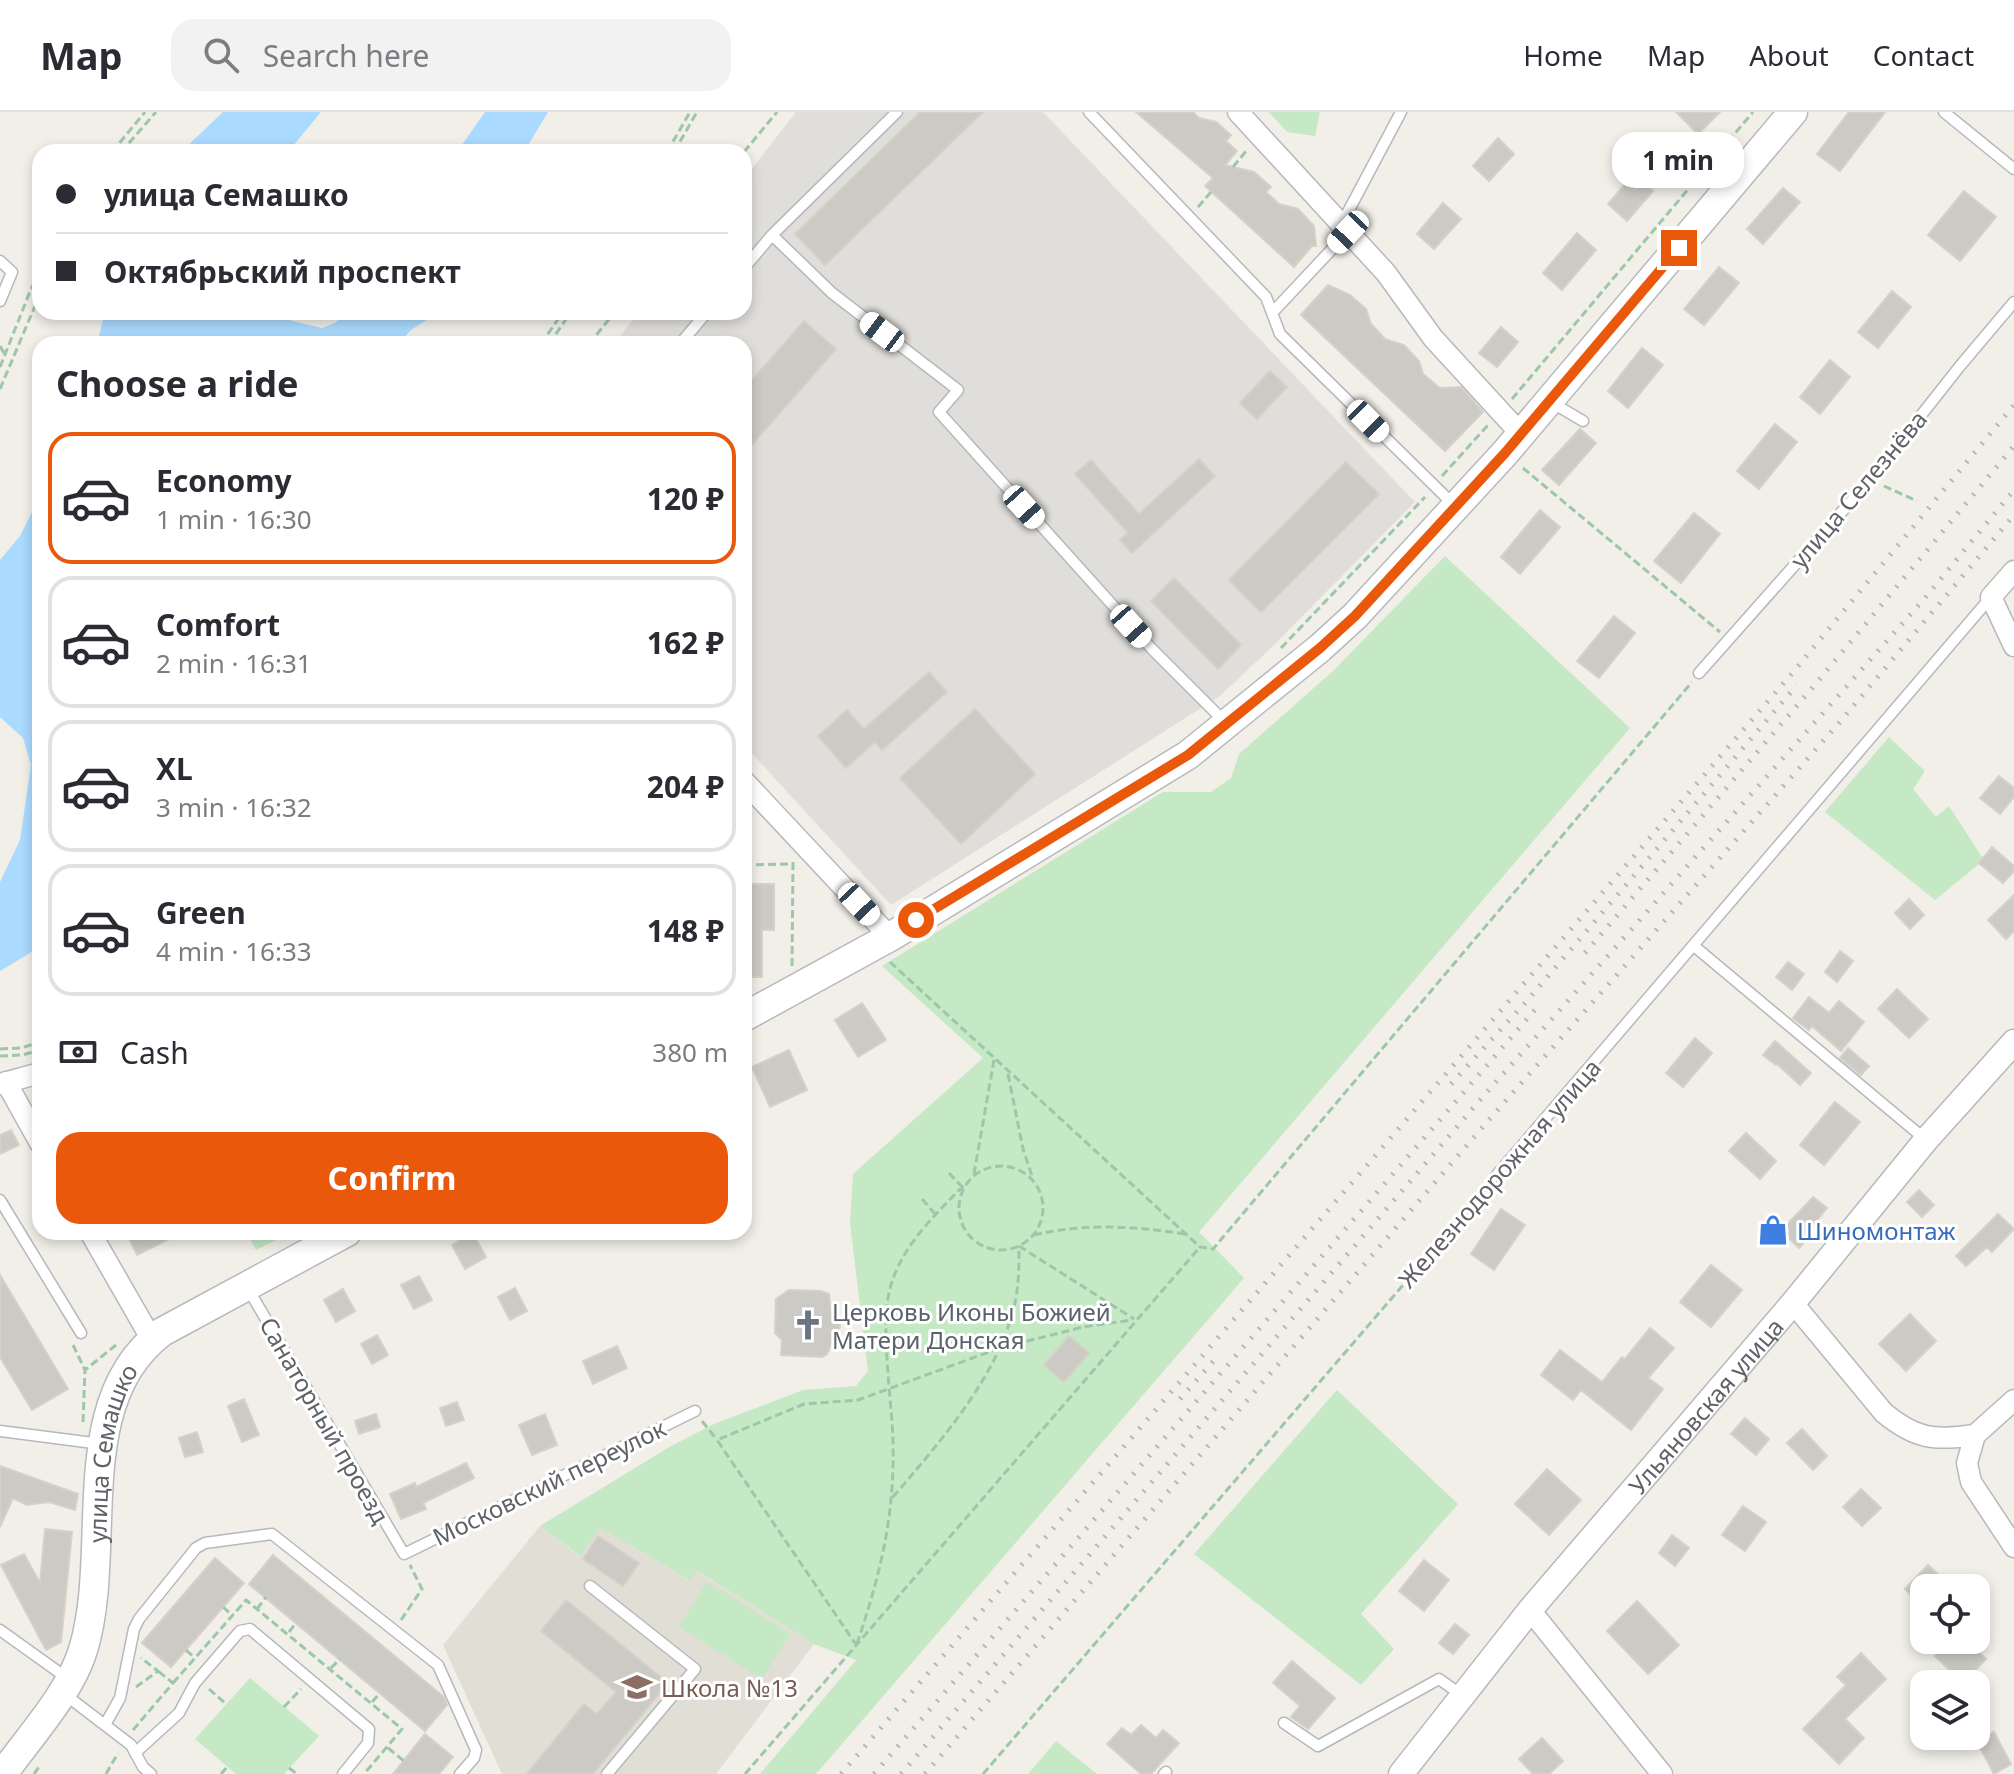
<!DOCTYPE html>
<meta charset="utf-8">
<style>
:root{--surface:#fff;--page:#f2f2f3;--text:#2b2b33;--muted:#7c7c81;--line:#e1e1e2;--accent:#ea580c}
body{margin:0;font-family:"Noto Sans",sans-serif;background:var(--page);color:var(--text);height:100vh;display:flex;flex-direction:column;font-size:30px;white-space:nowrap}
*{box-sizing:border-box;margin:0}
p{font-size:26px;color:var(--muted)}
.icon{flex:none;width:44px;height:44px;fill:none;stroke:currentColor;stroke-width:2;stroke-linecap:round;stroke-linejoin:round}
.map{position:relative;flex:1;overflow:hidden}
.details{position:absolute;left:32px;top:224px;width:720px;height:904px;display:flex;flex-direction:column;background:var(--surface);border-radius:24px;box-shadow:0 4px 12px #0003}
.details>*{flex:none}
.hud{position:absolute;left:32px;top:32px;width:720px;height:176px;border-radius:24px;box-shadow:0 4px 12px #0003;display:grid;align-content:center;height:176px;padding:0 24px;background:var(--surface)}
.buttons{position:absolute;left:1910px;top:1462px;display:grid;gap:16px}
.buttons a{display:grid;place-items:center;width:80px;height:80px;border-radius:16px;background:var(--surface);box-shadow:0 4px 12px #0003;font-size:40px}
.end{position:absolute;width:36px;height:36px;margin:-18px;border:10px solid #ea580c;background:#fff;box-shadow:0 0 0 4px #fff}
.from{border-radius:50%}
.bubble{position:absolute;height:56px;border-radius:24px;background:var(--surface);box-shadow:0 4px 12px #0003;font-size:26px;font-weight:700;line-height:56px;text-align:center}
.car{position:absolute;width:24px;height:48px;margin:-24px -12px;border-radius:10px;box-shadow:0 0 6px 2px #0007;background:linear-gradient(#fff 24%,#345 0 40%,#fff 0 76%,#345 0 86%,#fff 0)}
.hud b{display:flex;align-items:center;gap:28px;height:76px;font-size:30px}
.hud b+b{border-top:2px solid var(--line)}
.hud i{width:20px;height:20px;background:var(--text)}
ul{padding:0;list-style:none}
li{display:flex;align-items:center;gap:24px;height:132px;margin:0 16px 12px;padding:0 8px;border:4px solid var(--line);border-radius:24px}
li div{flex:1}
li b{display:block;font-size:30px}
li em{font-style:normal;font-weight:700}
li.active{border-color:var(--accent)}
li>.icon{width:72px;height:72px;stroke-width:1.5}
h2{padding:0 24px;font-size:36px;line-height:96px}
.pay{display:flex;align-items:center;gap:20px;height:88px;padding:0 24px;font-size:30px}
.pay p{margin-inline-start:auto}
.button{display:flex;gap:16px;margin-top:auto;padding:16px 24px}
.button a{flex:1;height:92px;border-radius:24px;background:var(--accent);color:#fff;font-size:32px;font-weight:700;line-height:92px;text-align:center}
header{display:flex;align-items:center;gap:48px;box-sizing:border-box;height:112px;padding:0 40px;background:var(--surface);border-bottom:2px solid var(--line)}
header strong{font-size:38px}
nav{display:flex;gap:44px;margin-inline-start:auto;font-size:28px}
.search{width:560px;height:72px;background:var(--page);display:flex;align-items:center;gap:20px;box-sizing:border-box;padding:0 28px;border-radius:24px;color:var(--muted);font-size:30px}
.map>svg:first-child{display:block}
.industrial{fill:#e0deda}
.education{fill:#e1ded6}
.green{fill:#c5e8c5}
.water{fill:#aadaff}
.building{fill:#cccac5;stroke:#d6d1c6;stroke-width:2}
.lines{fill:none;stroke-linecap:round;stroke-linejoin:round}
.service-casing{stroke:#b5b8bc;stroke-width:13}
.minor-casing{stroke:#b5b8bc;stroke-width:23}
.tertiary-casing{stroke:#b5b8bc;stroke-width:27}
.secondary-casing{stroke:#b6babf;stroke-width:31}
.path{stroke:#9cc7a9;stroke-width:3;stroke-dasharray:8 4;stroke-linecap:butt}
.service{stroke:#fff;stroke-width:10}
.minor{stroke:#fff;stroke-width:20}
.tertiary{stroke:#fff;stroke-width:24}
.secondary{stroke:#fff;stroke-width:28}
.rail{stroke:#b6b7b8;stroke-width:5;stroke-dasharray:2 10;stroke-linecap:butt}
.route{stroke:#ea580c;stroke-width:10}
.labels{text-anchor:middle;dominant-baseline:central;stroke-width:6;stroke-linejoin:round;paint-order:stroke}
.street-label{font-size:24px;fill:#5f6368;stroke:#fff}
.shop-label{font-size:24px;fill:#366cbe;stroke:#fff;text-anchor:start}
.worship-label{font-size:24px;fill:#5b616d;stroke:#fff;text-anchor:start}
.education-label{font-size:24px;fill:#785e54;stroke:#fff;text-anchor:start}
</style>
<header>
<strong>Map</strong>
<div class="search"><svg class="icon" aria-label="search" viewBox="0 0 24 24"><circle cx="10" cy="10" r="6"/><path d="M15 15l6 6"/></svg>Search here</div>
<nav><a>Home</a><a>Map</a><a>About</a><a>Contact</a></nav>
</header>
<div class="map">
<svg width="2014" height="1662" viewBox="0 0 2014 1662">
<rect width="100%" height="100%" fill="#f1efe8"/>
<path class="industrial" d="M796,0H1043L1415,390L1272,535L1220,584L891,793L744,633V232H614L639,200H744V67Z"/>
<path class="education" d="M540,1414L579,1444L600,1415L688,1468L696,1459L814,1532L716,1662H502L443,1533Z"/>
<path class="green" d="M1269,0H1320L1315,24L1287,20Z
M1445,444L1630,616L1199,1120L1244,1166L816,1662H760L856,1548L814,1532L697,1459L689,1468L601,1416L580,1444L540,1414L671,1334L714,1312L803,1278L856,1274L868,1259L850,1111L853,1062L983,946L882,854L1163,680H1211L1231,666L1239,642L1333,559Z
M1889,625L1925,659L1913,677L1936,705L1949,694L1984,748L1935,788L1825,700Z
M246,1120H293L256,1138Z
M1337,1278L1458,1392L1361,1502L1394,1537L1361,1573L1194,1442Z
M707,1470L790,1522L762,1567L679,1515Z
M250,1566L319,1624L284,1662H236L195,1627Z
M1056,1629L1097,1662H1028Z"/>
<path class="water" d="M223,0H321L288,40H181Z
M485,0H548L524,40H457Z
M105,200H281L292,209L322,216L335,211L349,200H439L411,218L398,232H97Z
M40,384V835L0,859V770L20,728L31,653L23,626L0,605V448L20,424Z"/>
<path class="building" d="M920,0H983L825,153L795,122Z
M1136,0H1193L1199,6L1216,10L1231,23L1226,29L1237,39L1225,53L1254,60L1271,75L1266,80L1279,92L1298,97L1314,114L1316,134H1312L1294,155L1205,74L1213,66Z
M1676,0H1720L1698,22Z
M1849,0H1885L1840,59L1817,42Z
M1498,26L1514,42L1489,69L1473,54Z
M1634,62L1653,79L1627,109L1608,92Z
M1783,76L1800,90L1763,132L1747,117Z
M1964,79L1996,105L1960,149L1928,123Z
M1443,91L1461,107L1434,137L1417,122Z
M1577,121L1596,138L1562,178L1543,161Z
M1719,155L1739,171L1704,213L1684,197Z
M1328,173L1350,183L1366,197L1371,212L1385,227L1404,233L1419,249L1423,262L1440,276L1461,275L1483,300L1445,339L1301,203Z
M1892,179L1911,195L1878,236L1858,220Z
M804,209L836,237L744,342V260L752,268Z
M1501,215L1518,230L1497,255L1479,241Z
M1642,236L1663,253L1628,296L1608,279Z
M1830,248L1850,265L1820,302L1800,285Z
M1270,259L1287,275L1257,307L1240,291Z
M1775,312L1797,330L1759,377L1737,359Z
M1580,317L1596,331L1559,373L1542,358Z
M1199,347L1215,364L1132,441L1120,428L1128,421L1075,362L1091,348L1139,402Z
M1346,350L1379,382L1261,500L1229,468Z
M1540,398L1560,415L1520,462L1501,445Z
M1694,401L1720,422L1681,471L1654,449Z
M1174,466L1241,533L1218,557L1151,489Z
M1614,504L1635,521L1599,566L1577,549Z
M929,560L947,580L882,638L875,630L846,656L818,624L847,598L864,617Z
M975,597L1035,662L961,732L900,666Z
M1999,664L2014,676V685L2000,702L1980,686Z
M1992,735L2014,754V759L2003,771L1979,751Z
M744,772H774V818H762V865H744Z
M2014,783V819L2006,827L1988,808Z
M1909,787L1924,803L1910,817L1895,801Z
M1840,839L1853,849L1837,870L1825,860Z
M1788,850L1804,862L1792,878L1776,865Z
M1897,877L1928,907L1909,926L1878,897Z
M1809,885L1829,901L1839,889L1864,910L1841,939L1812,914L1809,918L1793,906Z
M862,891L886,928L858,945L835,908Z
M1695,926L1712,941L1683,975L1666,961Z
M1775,929L1811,961L1800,973L1777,952L1776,953L1763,943Z
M1848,936L1869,954L1861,963L1840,946Z
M789,938L807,978L770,995L752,955Z
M1835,990L1860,1010L1824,1053L1800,1033Z
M11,1018L19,1033L0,1042V1023Z
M1746,1021L1776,1049L1760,1067L1729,1039Z
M1919,1078L1934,1093L1922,1105L1907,1090Z
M1813,1085L1827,1096L1806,1122L1809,1125L1799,1136L1781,1119Z
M1501,1097L1525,1113L1494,1158L1471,1142Z
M1998,1102L2014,1117L1992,1140L1987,1135L1966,1154L1956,1144Z
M126,1120H183L137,1143Z
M473,1121L486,1145L465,1157L452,1133Z
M1711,1153L1742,1178L1711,1215L1680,1190Z
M0,1163L68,1277L32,1298L0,1245Z
M419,1164L432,1188L414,1197L401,1173Z
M515,1176L527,1199L510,1208L498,1185Z
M343,1177L355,1199L336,1210L324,1188Z
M789,1178L821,1179L829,1182L831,1198L839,1206L840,1215L827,1242L822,1245L781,1243L782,1228L775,1221L776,1187Z
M1910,1202L1936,1229L1906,1259L1879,1232Z
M1650,1216L1674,1236L1648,1266L1663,1277L1631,1318L1581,1278L1573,1288L1541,1263L1560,1238L1602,1270L1622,1245L1625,1247Z
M377,1223L388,1243L372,1252L361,1232Z
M1069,1224L1089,1241L1064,1270L1044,1253Z
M617,1234L627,1256L593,1272L583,1249Z
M244,1287L259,1323L242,1330L228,1294Z
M457,1290L464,1308L446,1314L440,1296Z
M376,1302L380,1315L359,1322L355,1309Z
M545,1302L557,1333L532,1343L519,1313Z
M1745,1306L1769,1327L1756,1343L1731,1322Z
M1802,1317L1827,1344L1813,1358L1787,1331Z
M197,1320L203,1340L185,1345L179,1326Z
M466,1351L474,1366L423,1391L426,1397L401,1407L390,1382L415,1371L416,1375Z
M0,1354L78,1382L75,1398L49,1390L27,1393L13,1386L0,1415Z
M1547,1357L1581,1388L1549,1423L1515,1392Z
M1861,1377L1881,1396L1862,1414L1843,1395Z
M1743,1394L1766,1410L1745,1439L1722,1423Z
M45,1417L72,1420L61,1530L46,1538L1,1453L24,1442L40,1471Z
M1672,1423L1689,1436L1675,1454L1659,1441Z
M598,1424L639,1451L623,1474L583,1447Z
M273,1443L444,1585L447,1593L425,1619L249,1472Z
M215,1446L244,1471L171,1555L142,1531Z
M1424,1448L1449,1468L1424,1499L1399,1479Z
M1928,1453L1953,1476H1924V1496L1905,1477Z
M566,1488L668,1571L593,1662H527L584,1592L597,1602L616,1580L541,1519Z
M1637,1489L1679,1533L1648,1562L1607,1519Z
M1455,1512L1469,1523L1453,1542L1439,1531Z
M1951,1528H1967L1986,1547L1963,1571L1935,1544Z
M1861,1541L1886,1567L1845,1607L1864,1626L1839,1652L1803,1617L1846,1573L1837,1565Z
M1292,1549L1335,1586L1308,1617L1291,1605L1300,1594L1273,1571Z
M1141,1613L1156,1626L1163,1618L1179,1631L1151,1662H1141L1107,1632L1122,1616L1131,1623Z
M1994,1620L2011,1652L1994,1662L1977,1630Z
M425,1622L453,1645L439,1662H393Z
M1542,1626L1563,1649L1549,1662H1533L1519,1647Z"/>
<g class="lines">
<g class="service-casing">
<path id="service" d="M1089,0L1266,185L1280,222L1455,394
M1944,0L2014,57
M1341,113L1401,0
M772,123L897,0
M0,149L12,160L0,189
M744,156L772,123L832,181L958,278L939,300L1152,537L1226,611
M1272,201L1348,120
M680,232L707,200
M1561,296L1583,309
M1699,561L1870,368L1960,254L2014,190
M1694,834L1926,1028
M1496,1064L1991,485
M0,1088L81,1221
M247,1175L404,1442L695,1299
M0,1319L101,1332
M590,1474L695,1557L607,1662
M0,1518L67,1566
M63,1581L131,1633L143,1655L151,1662
M106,1611L120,1586L134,1517L139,1507L196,1436L205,1431L272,1422L438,1553L476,1638L474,1646L460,1662
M1284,1611L1318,1634L1439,1567L1463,1584
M135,1641L179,1601L195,1571L240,1519L250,1517L369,1617L368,1631L343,1662
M1164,1662L1166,1660"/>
</g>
<g class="minor-casing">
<path id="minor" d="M1238,0L1386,161L1433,226L1521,322
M2014,459L1991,485L2014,534
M744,669L890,825
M6,970L40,1031
M0,972L40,961
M90,1120L152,1228
M1793,1191L1884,1301C1916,1327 1934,1329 1975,1323
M1975,1323L1967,1351L1971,1370L2014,1435
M1975,1323L2014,1288
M1530,1498L1662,1662"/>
</g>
<g class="tertiary-casing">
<g id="tertiary">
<path id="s1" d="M1401,1662L1530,1498L1793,1191L1926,1028L2014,930"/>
</g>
</g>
<g class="secondary-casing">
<g id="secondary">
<path d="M744,905L890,825L1188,643L1320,536L1355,504L1505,341L1793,0"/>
<path id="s2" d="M3,1662C29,1625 70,1581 83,1538C114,1438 68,1290 162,1220L347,1120"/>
</g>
</g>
<path class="path" d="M112,40L145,0
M121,40L156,0
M667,40L690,0
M674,40L697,0
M744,40L777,0
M1233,55L1247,38
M1198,95L1211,80
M541,232L563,200
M549,232L571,200
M589,232L615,200
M0,234L5,243
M0,255L31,177L40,160
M0,277L40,182
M1512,287L1753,0
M1523,356L1720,520
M1442,364L1488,313
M1884,374L1917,389
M1281,536L1425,385
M744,753L791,752
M890,850L1200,1135L1213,1137L1692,570
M792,854L793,750
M0,937L21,936L40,930
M0,944L22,943L40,938
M1008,962L1023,1037L1033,1067
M959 1096a42 42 0 1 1 84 0a42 42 0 1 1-84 0Z
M949,1061L962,1075
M974,1062L994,948
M922,1087L935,1102
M263,1120H281
M1034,1123C1085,1111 1134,1114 1185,1122
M1019,1134L1134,1207
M73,1233L85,1258
M702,1309L717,1328
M83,1310L85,1258L116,1233
M893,1385C939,1331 997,1266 1014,1195C1019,1175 1019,1155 1019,1134
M223,1495L232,1503
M257,1497L266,1485
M401,1508L422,1477L410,1453
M289,1520L296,1511
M857,1532C880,1463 895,1404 893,1330C892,1287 879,1211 891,1173C903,1132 937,1101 966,1071
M857,1534L717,1328L804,1292L858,1288L1000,1236L1083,1215L1132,1208
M186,1538L195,1546
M331,1556L340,1547
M173,1571L246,1488L402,1617L364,1662
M136,1575L158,1559L141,1546
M209,1577L226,1592
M372,1590L380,1581
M284,1595L301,1577
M133,1618L173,1571L158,1559
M388,1636L404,1649
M289,1656L297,1662
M34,1662L41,1652
M106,1662L118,1641
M221,1662L227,1655
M745,1662L1200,1135
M983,1662L1489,1073"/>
<use href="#service" class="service"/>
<use href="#minor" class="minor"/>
<use href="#tertiary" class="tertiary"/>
<use href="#secondary" class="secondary"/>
<path class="rail" d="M1585,841L1813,575L2014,334
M1451,972L1525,891L1797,573
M1180,1287L1217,1245
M841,1662L1794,559L2014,293
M874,1662L1540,892
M901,1662L1480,988L1925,486L2014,378
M925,1662L1494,1002L1839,611L2014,403"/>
</g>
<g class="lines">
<path class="route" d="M916,808L1188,643L1320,536L1355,504L1505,341L1679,136"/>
</g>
<defs>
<g id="shop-bare" transform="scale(2.4)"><path d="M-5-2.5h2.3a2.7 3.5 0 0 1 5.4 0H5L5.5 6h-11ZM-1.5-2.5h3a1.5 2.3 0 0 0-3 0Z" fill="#3f7fe0" stroke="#fff" stroke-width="2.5" paint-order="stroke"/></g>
<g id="church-bare" transform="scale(2.4)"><path d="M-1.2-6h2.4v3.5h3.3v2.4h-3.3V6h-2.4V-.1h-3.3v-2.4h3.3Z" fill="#6b7280" stroke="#fff" stroke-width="2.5" paint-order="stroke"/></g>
<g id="school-bare" transform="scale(2.4)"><path d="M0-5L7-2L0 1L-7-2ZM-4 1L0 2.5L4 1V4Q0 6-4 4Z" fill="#8d6e63" stroke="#fff" stroke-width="2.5" paint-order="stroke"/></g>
</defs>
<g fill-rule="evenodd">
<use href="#shop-bare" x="1773" y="1118"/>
<use href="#church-bare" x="808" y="1213"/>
<use href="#school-bare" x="637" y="1575"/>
</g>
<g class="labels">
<g class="street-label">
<text transform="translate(1858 377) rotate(-50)">улица Селезнёва</text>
<text transform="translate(1499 1061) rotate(-49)">Железнодорожная улица</text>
<text stroke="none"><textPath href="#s1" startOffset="478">Ульяновская улица</textPath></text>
<text transform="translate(325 1308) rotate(60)">Санаторный проезд</text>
<text stroke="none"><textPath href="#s2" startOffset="348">улица Семашко</textPath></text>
<text transform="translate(549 1370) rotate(-26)">Московский переулок</text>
</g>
<g class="shop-label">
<text x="1797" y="1118">Шиномонтаж</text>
</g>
<g class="worship-label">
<text x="832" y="1199">Церковь Иконы Божией<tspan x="832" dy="28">Матери Донская</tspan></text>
</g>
<g class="education-label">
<text x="661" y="1575">Школа №13</text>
</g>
</g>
</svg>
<div class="buttons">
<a><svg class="icon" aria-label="locate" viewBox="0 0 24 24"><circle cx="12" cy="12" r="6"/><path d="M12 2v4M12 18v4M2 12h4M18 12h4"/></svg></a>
<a><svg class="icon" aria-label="layers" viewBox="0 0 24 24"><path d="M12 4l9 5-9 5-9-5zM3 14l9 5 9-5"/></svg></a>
</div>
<i class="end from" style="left:916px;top:808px"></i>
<i class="end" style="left:1679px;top:136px"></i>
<div class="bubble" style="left:1612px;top:20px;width:132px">1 min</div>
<i class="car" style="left:1348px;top:120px;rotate:223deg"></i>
<i class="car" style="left:882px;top:220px;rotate:307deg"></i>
<i class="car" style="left:1368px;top:309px;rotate:135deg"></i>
<i class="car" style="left:1024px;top:395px;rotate:138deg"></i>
<i class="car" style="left:1131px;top:514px;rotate:138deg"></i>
<i class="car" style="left:859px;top:792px;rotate:137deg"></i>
<div class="hud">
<b><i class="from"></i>улица Семашко</b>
<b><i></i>Октябрьский проспект</b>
</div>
<section class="details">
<h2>Choose a ride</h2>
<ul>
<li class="active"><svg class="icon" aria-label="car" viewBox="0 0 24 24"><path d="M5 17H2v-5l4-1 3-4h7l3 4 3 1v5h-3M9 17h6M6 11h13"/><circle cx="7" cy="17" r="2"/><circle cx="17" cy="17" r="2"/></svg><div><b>Economy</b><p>1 min · 16:30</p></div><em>120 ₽</em></li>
<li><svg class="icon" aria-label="car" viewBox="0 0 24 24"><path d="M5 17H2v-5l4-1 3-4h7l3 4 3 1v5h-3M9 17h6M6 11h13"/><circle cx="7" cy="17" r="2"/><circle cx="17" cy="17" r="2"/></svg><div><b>Comfort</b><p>2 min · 16:31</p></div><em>162 ₽</em></li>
<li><svg class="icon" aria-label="car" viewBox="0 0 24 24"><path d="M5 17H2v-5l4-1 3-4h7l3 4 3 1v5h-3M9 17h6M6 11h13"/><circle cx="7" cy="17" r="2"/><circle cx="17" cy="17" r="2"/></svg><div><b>XL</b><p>3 min · 16:32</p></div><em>204 ₽</em></li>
<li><svg class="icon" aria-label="car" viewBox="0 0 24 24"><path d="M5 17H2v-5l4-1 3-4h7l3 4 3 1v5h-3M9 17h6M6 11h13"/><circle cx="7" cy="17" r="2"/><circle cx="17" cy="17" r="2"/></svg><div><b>Green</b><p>4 min · 16:33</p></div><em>148 ₽</em></li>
</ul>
<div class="pay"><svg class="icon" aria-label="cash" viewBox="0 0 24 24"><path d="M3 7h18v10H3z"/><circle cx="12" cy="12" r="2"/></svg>Cash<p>380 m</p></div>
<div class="button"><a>Confirm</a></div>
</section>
</div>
